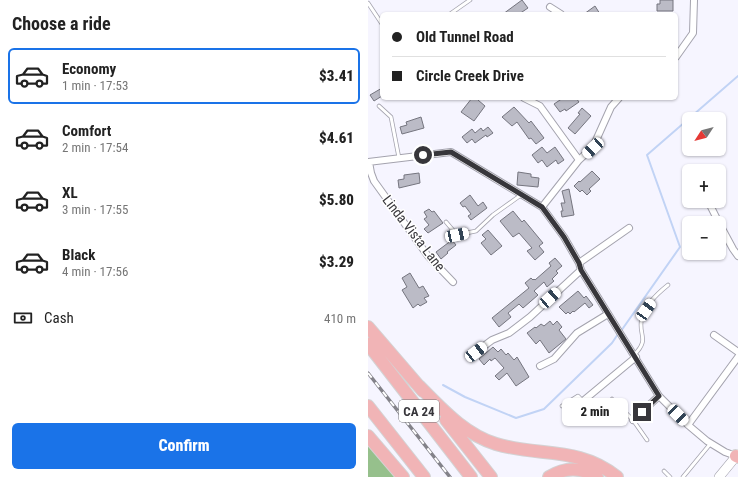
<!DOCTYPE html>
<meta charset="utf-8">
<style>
:root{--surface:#fff;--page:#f6f6f6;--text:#222;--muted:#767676;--line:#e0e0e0;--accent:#1a73e8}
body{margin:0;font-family:"Roboto Condensed",sans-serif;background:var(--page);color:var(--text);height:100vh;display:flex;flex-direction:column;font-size:15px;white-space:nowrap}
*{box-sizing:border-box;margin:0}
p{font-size:13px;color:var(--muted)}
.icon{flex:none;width:22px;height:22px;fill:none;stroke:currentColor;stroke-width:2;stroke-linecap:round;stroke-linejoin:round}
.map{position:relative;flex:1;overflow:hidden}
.side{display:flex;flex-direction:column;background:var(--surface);width:368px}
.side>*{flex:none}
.banner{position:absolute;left:12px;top:12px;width:298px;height:88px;border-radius:6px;box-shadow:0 1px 3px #0004;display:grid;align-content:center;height:88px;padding:0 12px;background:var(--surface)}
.needle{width:26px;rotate:234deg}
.controls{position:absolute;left:314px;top:112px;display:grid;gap:8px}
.controls a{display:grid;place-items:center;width:44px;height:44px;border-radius:6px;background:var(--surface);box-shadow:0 1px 3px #0004;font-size:20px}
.end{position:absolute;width:18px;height:18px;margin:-9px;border:5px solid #37363b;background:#fff;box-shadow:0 0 0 2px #fff}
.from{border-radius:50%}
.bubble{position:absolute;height:28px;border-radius:6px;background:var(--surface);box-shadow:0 1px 3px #0004;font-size:13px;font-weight:800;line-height:28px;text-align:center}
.car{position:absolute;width:12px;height:24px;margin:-12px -6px;border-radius:5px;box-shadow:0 0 3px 1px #0007;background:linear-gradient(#fff 24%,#345 0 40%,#fff 0 76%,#345 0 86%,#fff 0)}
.banner b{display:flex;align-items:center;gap:14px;height:38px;font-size:15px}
.banner b+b{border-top:1px solid var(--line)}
.banner i{width:10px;height:10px;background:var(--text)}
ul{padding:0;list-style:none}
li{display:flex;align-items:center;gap:12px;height:56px;margin:0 8px 6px;padding:0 4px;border:2px solid transparent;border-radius:6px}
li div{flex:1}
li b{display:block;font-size:15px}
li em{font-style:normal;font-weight:800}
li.current{border-color:var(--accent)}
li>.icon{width:36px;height:36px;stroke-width:1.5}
h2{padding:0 12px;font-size:18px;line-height:48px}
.pay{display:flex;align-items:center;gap:10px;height:44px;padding:0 12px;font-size:15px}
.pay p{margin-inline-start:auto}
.primary-button{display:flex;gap:8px;margin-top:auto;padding:8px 12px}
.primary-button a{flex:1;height:46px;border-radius:6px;background:var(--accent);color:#fff;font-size:16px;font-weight:800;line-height:46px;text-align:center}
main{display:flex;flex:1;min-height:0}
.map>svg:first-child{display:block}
.forest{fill:#96c08c}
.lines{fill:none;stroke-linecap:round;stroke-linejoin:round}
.stream{stroke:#c1d3f5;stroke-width:2}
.building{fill:#bbbbc6;stroke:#75757f}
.service-casing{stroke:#a4a3ae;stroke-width:4.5}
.minor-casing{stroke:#a4a3ae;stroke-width:8}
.secondary-casing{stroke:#a4a3ae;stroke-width:10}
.motorway-casing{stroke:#d3d3d4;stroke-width:14}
.service{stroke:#fff;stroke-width:3}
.minor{stroke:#fff;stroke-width:6}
.secondary{stroke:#fff;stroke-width:9}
.motorway{stroke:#f1b4b6;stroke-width:12}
.rail-casing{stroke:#838289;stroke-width:3.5}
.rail{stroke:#fff;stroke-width:2;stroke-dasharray:6;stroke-linecap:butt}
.route{stroke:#37363b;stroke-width:5}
.labels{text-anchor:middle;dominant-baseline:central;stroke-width:3;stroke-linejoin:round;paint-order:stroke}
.shield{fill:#fff;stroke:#737276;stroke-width:1}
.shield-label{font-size:13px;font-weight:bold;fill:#37363b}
.street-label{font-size:14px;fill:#37363b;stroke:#fff}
</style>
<main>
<section class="side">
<h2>Choose a ride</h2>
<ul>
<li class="current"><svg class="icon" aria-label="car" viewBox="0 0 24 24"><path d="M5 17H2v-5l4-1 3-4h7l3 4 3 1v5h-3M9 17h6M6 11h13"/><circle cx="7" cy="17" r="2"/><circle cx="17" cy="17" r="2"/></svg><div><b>Economy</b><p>1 min · 17:53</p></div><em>$3.41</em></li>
<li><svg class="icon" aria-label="car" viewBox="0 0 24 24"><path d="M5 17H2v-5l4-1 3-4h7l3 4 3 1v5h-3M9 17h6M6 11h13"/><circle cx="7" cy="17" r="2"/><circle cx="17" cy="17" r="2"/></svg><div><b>Comfort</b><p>2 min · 17:54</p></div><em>$4.61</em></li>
<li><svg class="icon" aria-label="car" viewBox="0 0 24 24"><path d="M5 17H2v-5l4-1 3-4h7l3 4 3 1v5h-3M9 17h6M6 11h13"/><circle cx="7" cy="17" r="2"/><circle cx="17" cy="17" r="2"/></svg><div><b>XL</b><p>3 min · 17:55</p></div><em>$5.80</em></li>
<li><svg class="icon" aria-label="car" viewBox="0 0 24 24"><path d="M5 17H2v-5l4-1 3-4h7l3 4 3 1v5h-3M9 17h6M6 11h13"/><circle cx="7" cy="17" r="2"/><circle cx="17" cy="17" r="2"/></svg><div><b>Black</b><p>4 min · 17:56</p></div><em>$3.29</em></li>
</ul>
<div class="pay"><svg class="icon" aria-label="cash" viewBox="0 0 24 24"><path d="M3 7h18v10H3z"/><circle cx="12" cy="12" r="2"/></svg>Cash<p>410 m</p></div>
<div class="primary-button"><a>Confirm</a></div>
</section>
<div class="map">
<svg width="370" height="477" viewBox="0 0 370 477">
<rect width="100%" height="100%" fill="#f6f5ff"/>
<path class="forest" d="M0,445L27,477H0Z"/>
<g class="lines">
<path class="stream" d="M253,331L312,247L279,155L370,76
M75,385L97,397L148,418L176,409L244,343L250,334"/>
</g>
<path class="building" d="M154,0L160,8L151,14H135Z
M292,0H305V11H289V4H292Z
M227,6L232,14H216Z
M14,88V96L6,101L2,95Z
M104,98H112L110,100L117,106L106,121L93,112Z
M195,98H208L211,102L198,111L197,109L192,112L186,104Z
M146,107L161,123L163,121L176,138L168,144L163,138L161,139L149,122L144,126L134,117Z
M214,108L223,116L207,134L200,128L212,114L210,113Z
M53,117L56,128L34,134L32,127L39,125L38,122Z
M120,127L125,133L119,137L118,135L107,143L104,139L99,143L94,137L104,129L107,133L113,128L115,131Z
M174,147L179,153L187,147L196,160L190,164L188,160L179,167L174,160L170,163L164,155Z
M224,171L232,179L221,189L223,191L219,195L214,190L212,192L206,186L211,181L212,182Z
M150,172L163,174V177L171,178L170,187L149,185Z
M51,173L52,183L31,188L30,180L36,179V175Z
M201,189L206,215L194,217L193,211H195L193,203H197L194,191Z
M102,195L110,206L115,202L119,208L103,220L100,216L103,214L97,206L95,207L92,203Z
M61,209L64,212L66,211L75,223L60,233L56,229L61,225L56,219L59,217L56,212Z
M145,211L154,222L156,220L175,243L171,246L176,252L167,260L159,251L164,248L151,233L145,237L132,221Z
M120,230L134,246L123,255L113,243L118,239L114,235Z
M84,240L88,245L79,252L80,253L73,259L68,252Z
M187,258L194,266L188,271L190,273L184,279L186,281L179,287L176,282L166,291L170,295L155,308L151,304L140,313L143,317L131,327L124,318L161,288L157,283L163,278L165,280L166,279L167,280L183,266L181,263Z
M42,273L51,288L55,286L61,296L56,298L59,302L52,306L50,304L45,308L34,290L39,287L34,278Z
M210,291L216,298L218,296L225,305L221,308L217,303L206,312L205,311L202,314L200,312L198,314L191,307Z
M182,321L185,325L189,321L194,327L191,330L198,339L181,353L172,340L168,344L159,333L167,327L168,328L173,324L176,326Z
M125,347L130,352L133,349L138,355L140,353L146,360L149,357L161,377L148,386L139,373L131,380L127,376L136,368L127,358L123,361L122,359L116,365L111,359Z"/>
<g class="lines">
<g class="service-casing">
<path id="service" d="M0,3L14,24
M82,14L102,0
M11,106L23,117L31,158
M78,222L89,235L108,231L125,215L153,195
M266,355C283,338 269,335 274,317C278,304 290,293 300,285
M244,399L265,420L279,440
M194,406L210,396L215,401
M296,471L302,477
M315,477L343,443"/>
</g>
<g class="minor-casing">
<path id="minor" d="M182,7L193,14
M308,57L325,33L326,0
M156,98L172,106L211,160
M0,162L83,152L174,207L196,237L211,263L213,270L291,396L320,425L339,441L357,452L368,456
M1,162L3,173L6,181L60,256L85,282
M340,201L351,223
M174,207L211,160L225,147L243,107L251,98
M351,223L365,249L370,256
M211,263L261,228
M346,335L370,352
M105,353L108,352L124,340L141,333L162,317L213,270
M172,366L186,359L209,333L240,314
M215,401L268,357
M265,420L291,396
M320,425L370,357"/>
</g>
<g class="secondary-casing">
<path id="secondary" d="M351,477L370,454"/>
</g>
<g class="motorway-casing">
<path id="motorway" d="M0,327L55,391
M0,344L103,477
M51,386C74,409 96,434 128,444C171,457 211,446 249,477
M0,406L56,477
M78,420L123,477
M0,436L35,477
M368,456L370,457
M181,477C197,467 213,467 229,477"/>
</g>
<use href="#service" class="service"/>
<use href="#minor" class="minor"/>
<use href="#secondary" class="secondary"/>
<use href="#motorway" class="motorway"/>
<g class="rail-casing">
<path id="rail" d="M0,373L82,477"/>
</g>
<use href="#rail" class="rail"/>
</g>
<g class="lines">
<path class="route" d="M55,155L83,152L174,207L196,237L211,263L213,270L291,396L274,412"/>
</g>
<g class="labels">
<rect class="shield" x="31" y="400" width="40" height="22" rx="3"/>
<g class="shield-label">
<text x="51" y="411">CA 24</text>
</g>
<g class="street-label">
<text transform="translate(46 233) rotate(52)">Linda Vista Lane</text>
</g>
</g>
</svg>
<div class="controls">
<a><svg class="needle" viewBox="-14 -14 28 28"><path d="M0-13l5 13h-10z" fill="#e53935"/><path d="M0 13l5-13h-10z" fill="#767676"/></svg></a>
<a>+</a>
<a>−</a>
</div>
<i class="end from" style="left:55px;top:155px"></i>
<i class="end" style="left:274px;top:412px"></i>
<div class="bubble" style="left:194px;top:398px;width:66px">2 min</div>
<i class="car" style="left:225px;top:148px;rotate:227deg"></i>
<i class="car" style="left:89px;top:235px;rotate:78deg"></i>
<i class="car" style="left:182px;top:298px;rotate:48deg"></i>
<i class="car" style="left:278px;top:310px;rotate:35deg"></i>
<i class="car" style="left:108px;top:352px;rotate:52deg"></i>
<i class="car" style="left:310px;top:415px;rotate:135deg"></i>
<div class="banner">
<b><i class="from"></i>Old Tunnel Road</b>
<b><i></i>Circle Creek Drive</b>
</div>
</div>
</main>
